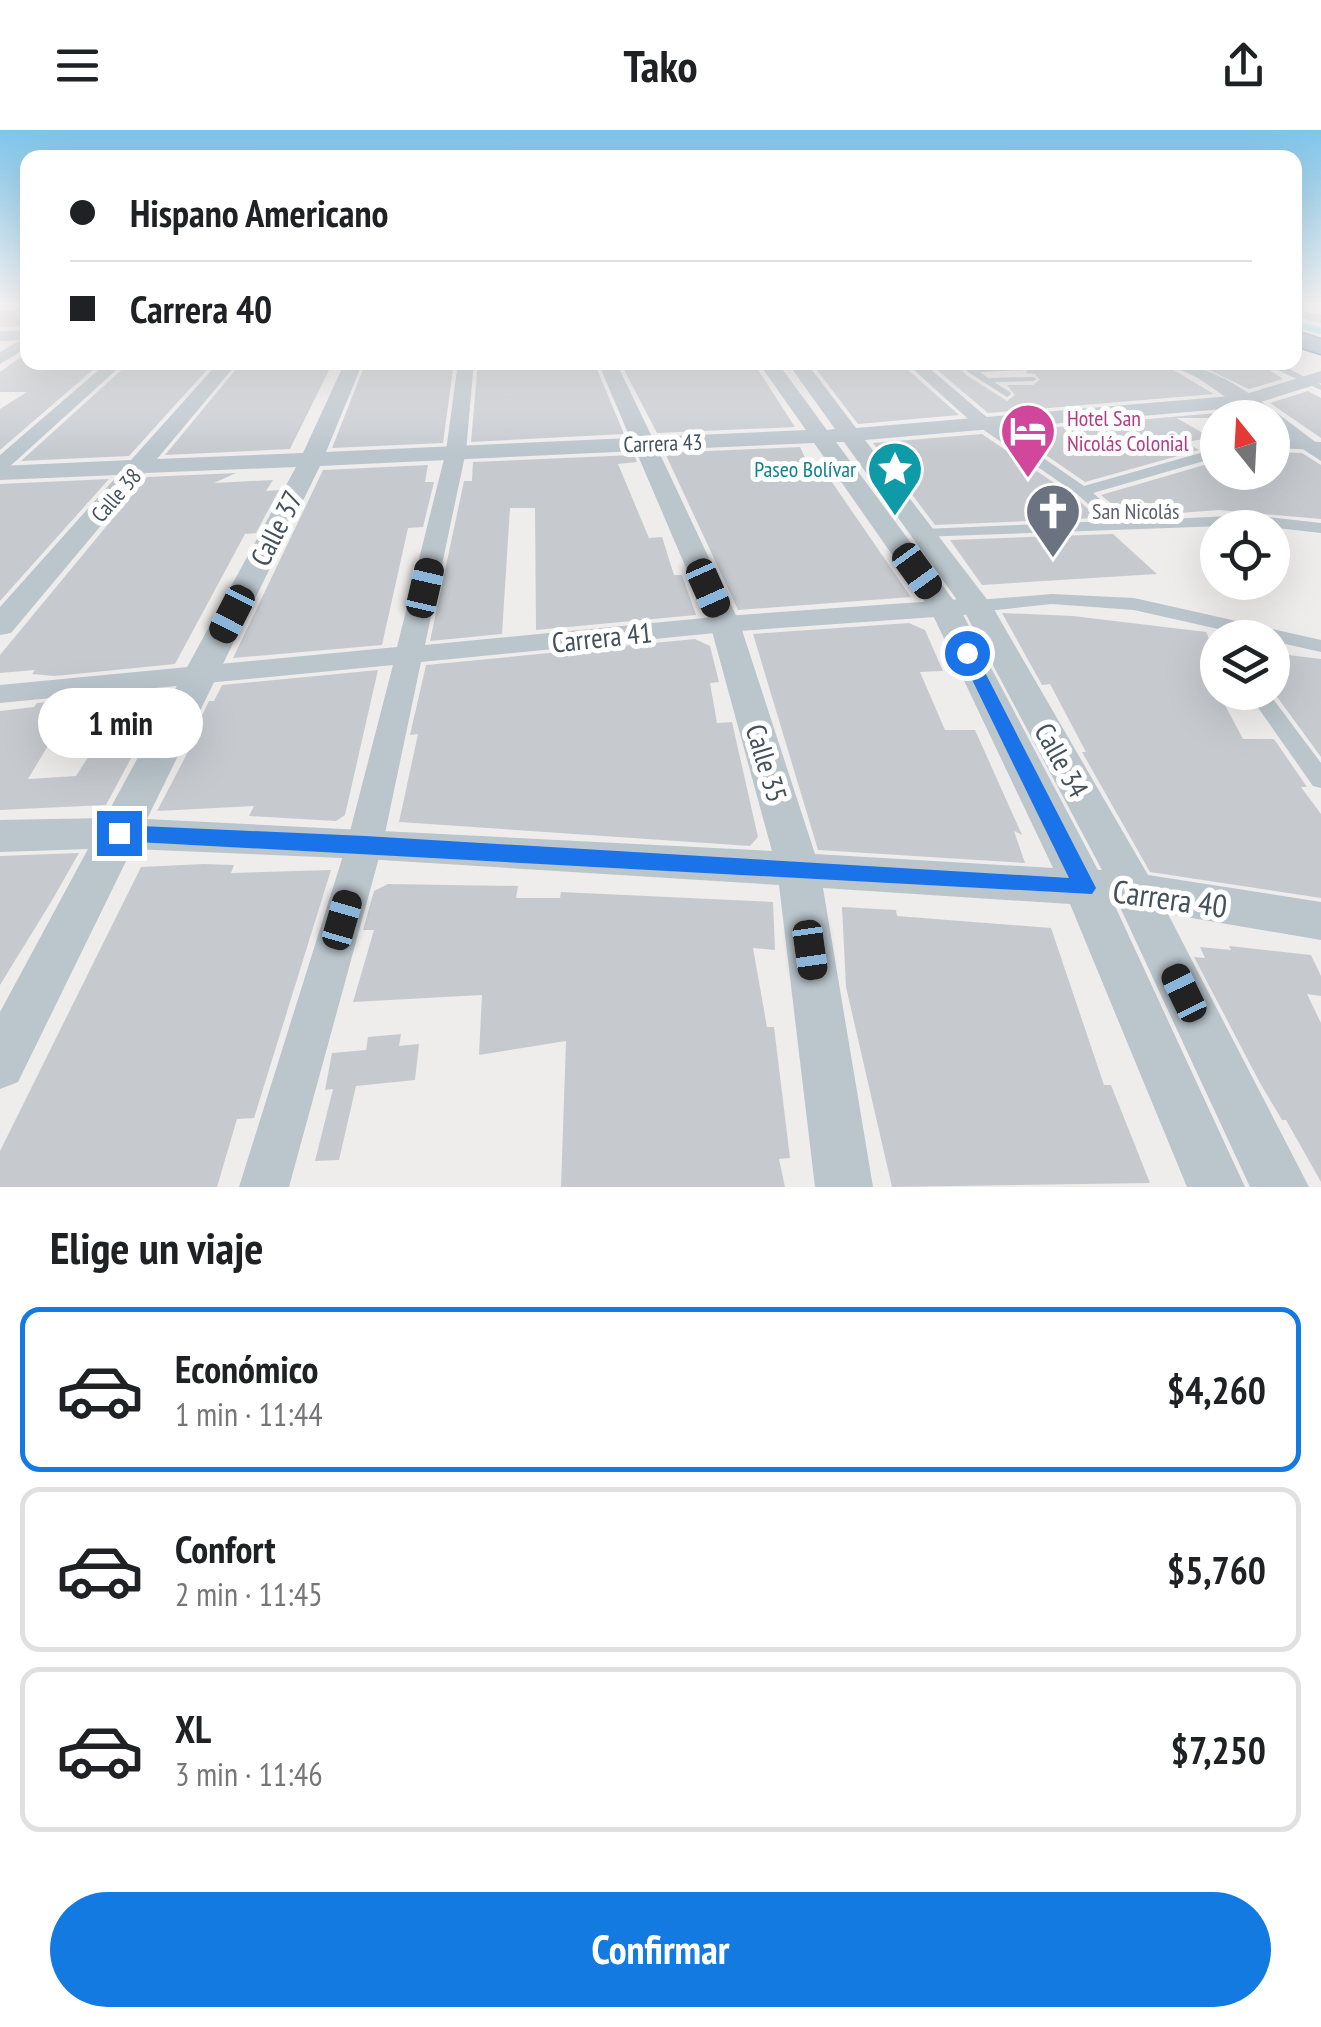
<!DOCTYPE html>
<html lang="es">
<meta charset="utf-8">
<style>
:root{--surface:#fff;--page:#f6f6f6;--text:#202124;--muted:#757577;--line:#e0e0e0;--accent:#137ae2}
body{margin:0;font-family:"PT Sans Narrow",sans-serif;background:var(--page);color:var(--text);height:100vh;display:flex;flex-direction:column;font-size:38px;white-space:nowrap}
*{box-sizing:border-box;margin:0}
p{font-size:32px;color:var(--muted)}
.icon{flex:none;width:55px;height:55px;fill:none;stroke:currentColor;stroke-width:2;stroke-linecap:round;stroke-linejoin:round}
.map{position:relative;height:1057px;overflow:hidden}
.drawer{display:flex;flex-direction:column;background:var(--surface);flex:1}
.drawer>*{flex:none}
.top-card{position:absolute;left:20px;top:20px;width:1282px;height:220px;border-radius:20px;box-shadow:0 10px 40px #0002;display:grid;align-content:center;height:220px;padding:0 50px;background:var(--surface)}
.needle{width:65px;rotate:342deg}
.fabs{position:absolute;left:1200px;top:270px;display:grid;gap:20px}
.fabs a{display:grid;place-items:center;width:90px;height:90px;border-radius:50%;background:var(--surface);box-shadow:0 10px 40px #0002;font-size:50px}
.end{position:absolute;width:45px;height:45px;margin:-22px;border:12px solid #1a73e8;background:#fff;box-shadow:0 0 0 5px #fff}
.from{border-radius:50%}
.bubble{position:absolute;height:70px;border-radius:35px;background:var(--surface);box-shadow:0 10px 40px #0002;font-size:32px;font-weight:700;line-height:70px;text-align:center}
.car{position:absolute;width:30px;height:60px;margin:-30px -15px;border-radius:12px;box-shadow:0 0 8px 2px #0007;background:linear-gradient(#222 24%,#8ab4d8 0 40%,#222 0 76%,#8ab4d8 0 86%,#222 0)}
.top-card b{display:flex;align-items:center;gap:35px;height:95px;font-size:38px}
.top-card b+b{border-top:2px solid var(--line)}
.top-card i{width:25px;height:25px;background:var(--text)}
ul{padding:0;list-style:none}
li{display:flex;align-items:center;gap:30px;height:165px;margin:0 20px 15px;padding:0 30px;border:5px solid var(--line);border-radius:20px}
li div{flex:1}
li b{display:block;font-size:38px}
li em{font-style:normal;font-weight:700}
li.current{border-color:var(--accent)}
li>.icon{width:90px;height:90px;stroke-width:1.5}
h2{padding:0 50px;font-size:45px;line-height:120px}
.primary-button{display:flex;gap:20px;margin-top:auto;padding:20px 50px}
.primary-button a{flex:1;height:115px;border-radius:60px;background:var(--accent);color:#fff;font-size:40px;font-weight:700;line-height:115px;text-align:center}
header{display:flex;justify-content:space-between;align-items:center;height:130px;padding:0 50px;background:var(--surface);font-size:45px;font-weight:700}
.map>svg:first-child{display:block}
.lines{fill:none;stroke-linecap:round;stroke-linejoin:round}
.canal{fill:#83deee;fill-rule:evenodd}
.building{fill:#c6cacf;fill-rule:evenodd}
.trunk-casing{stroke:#6d8da9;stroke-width:3}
.service{fill:#bac5cc;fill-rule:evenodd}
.pedestrian{fill:#bac5cc;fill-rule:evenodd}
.minor{fill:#bac5cc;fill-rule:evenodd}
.tertiary{fill:#bac5cc;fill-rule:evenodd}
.trunk{fill:#96b0c5;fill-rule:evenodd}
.route{fill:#1a73e8}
.labels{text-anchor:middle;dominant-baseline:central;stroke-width:10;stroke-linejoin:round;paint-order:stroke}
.far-hotel-label{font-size:22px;fill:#b23c85;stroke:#fff;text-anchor:start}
.far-street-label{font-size:22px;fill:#44515a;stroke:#fff}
.far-culture-label{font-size:22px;fill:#0d838f;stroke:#fff;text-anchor:end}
.far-worship-label{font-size:22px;fill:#5b616d;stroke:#fff;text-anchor:start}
.street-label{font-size:28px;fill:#44515a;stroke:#fff}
.near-street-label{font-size:32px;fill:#44515a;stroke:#fff}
</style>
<header><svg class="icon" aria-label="menu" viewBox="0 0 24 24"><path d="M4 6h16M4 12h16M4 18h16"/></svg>Tako<svg class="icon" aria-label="share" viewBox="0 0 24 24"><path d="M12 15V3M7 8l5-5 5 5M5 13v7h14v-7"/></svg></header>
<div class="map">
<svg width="1321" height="1057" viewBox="0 0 1321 1057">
<rect width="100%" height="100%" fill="#efecec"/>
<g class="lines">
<path class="canal" d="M1295,191L1321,197V204L1295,197Z"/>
</g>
<path class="building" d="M28,180V196L0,197V181Z
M28,222V232H102L0,320V279L27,262H0V242Z
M191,232H214L129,326L21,331L127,235Z
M242,232H333L290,319L165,325Z
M366,232H454L443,313L332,318Z
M478,232H594L624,304L471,312Z
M620,232H753L795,297L657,303Z
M852,232H899L959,285L858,294L813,235Z
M955,232L966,245L1007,271L1015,265L1007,255H1033L1040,250L1035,244L1026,243L1030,237L1023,232H1160L1214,264L988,283L929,233Z
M1192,232H1258L1283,249L1249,259Z
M1308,261L1321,268V308L1270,273Z
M1240,281L1249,288H1177L1211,308L1185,312L1199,320L1085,352L1011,301Z
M982,304L1075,367L1098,388L935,395L873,313Z
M800,317L807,332L816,331L827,345L911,467L738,480L665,323Z
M1272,322L1302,323L1321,335V389L1219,380L1127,387L1101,365L1218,331V342H1272Z
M634,325L637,332L618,334L649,408L662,407L674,445H682L696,485L536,500L535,378H510L502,504L430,511L464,351H472L473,332Z
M428,335L425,352H434L423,397L408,398L382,515L233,528L323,340Z
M236,343L214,353L273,350L266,361L279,360L256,403L245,404L175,534L55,546L32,544L35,540L0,543V525L147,347Z
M109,349L0,471V354Z
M1113,404L1157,444L982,455L950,410Z
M1002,483L1073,486L1206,502L1218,528V562L1243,609H1274L1307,657H1301L1321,684V768L1150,742L1082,622H1086L1050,554L1042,555Z
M909,493L925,500L943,541L920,542L945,600H975L1022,705L1014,701L1025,733L818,720L753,504Z
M695,509L710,516L719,552L710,553L717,593L732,592L758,707L750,716L399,692L418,604L410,605L426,535Z
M1272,523L1321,529V627L1272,560Z
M378,540L345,685L336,691L249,686L254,676L157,681L201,597L196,598L209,571H214L222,555Z
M167,561L106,675L0,680V581L34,577L37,573ZM103,604L76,646L28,649L52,609Z
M79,723L51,772L0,855V726Z
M204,734L234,735L231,743L331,740L254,988L237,989L217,1057H0V1021L141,737Z
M388,754L518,756L516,768H560L561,762L773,772L775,820L753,818L767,897H774L790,1028L779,1029L785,1057H561L566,911L479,925L482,865L353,872L374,800H363L374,761Z
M842,777L896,780L897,786L1051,798L1104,955H1111L1150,1053L892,1057L846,857Z
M1229,816L1311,825L1321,846V866L1307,864L1321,893V1052L1286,990H1282L1260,953L1194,827L1205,828L1200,817L1231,820Z
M401,904L399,916L419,914L415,950L356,956L339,1030L315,1031L333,959L325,960L332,923L366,920L368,907Z"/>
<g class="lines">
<g class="trunk-casing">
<path id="trunk" d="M1295,201L1321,209V224L1295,216Z"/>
</g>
<path class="service" d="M959,232H968L974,238L1022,236L1026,238L1025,240L980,242L988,248L1033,247L1037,249L1033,251L994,252L1010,262L1011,264L1007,267L968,242Z
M1271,233H1277L1321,255V260L1271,237Z"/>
<path class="pedestrian" d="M1262,232H1278L1280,235L1274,238Z
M978,290H988L1084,356L1218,318V327L1093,363L1126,391L1251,385L1321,393V403L1251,395L918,407L916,404L924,399L1107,391L1077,364L978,296Z
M1272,310L1321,312V320L1272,318Z
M1052,464L1134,468L1321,510V522L1272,511V508H1258L1134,480L1052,474L977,482L968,476L977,470Z
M1247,562H1268L1321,633V658L1313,656Z"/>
<path class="minor" d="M1295,179L1321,185V193L1295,187Z
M28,206V217L0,234V222Z
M108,232H125L7,339L0,341V325Z
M458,232H474L466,321L425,515L725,486L977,468L990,476L977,484L725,502L421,532L383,713L289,1057H239L347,713L393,535L0,573V555L397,517L446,321Z
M905,232H922L989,289V297H977Z
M1164,232C1221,232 1276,284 1321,316V331L1272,299V288H1256L1198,248Z"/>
<path class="tertiary" d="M28,200V210L0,211V201Z
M219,232H238L157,329L303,323L345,232H363L326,322L630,308L598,232H616L652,307L806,300L758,232H777L827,300L835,299L787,232H806L856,298L1243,265L1321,241V253L1245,277L865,310L992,476L1148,745L1321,772V810L1168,784L1309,1057H1250L1120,777L1115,776L1245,1057H1187L1070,774L823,758L873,1057H815L779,755L365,729L132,719L18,952L0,959V882L88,719L0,722V690L105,688L296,337L145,343L11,503L0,505V477L118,345L0,350V336L131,330ZM836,312H844L962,477L1102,740H1098L960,479ZM814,313L930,479L1053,738L815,724L740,494L658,320ZM636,321L710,494L772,721L147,689L320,336Z"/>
<use href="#trunk" class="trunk"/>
</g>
<linearGradient id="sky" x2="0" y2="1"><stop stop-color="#7fc5ea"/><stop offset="0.54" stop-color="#f8f6f6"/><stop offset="1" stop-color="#f8f6f6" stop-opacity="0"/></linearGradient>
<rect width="1321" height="323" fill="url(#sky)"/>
<path class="route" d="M967,518L975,523L1096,758L1092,764L119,711L109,703L119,695L365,706L1069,748L959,523Z"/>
<defs>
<g id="hotel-pin" transform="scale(2.875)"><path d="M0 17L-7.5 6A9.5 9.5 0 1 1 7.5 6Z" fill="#d1479c" stroke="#fff"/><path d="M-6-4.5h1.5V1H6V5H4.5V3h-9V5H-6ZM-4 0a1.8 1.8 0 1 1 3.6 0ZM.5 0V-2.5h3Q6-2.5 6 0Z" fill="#fff"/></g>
<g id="sight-pin" transform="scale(2.875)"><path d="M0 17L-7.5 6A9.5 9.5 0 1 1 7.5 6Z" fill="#0f9aa8" stroke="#fff"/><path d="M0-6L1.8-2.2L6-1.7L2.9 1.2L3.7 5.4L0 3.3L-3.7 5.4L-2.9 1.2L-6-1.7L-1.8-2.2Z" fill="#fff"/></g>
<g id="church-pin" transform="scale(2.875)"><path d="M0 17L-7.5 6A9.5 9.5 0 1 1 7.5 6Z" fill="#6b7280" stroke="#fff"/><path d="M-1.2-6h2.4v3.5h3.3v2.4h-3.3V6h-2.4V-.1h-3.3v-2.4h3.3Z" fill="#fff"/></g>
</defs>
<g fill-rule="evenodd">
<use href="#hotel-pin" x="1028" y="301"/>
<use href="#sight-pin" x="895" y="339"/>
<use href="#church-pin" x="1053" y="381"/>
</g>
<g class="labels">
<g class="far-hotel-label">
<text x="1067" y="288">Hotel San<tspan x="1067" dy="25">Nicolás Colonial</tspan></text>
</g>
<g class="far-street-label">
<text transform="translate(663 313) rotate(-2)">Carrera 43</text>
<text transform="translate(116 365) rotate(-49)">Calle 38</text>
</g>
<g class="far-culture-label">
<text x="856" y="339">Paseo Bolívar</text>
</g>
<g class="far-worship-label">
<text x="1092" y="381">San Nicolás</text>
</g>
<g class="street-label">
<text transform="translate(276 398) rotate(-63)">Calle 37</text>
<text transform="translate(602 507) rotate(-6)">Carrera 41</text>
<text transform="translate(1062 630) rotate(61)">Calle 34</text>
<text transform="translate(767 633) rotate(73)">Calle 35</text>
</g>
<g class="near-street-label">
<text transform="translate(1170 768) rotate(8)">Carrera 40</text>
</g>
</g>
</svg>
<div class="fabs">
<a><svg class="needle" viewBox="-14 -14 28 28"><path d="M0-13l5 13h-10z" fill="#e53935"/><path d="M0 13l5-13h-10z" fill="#757577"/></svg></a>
<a><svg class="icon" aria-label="locate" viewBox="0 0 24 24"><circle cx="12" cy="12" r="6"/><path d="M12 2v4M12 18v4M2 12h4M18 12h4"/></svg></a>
<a><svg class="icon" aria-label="layers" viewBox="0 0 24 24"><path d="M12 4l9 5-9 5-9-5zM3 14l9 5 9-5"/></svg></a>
</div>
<i class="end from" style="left:967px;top:523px"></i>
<i class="end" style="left:119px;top:703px"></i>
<div class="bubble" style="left:38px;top:558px;width:165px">1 min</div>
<i class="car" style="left:917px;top:441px;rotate:144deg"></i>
<i class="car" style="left:425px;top:458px;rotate:13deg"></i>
<i class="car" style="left:708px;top:458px;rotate:156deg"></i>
<i class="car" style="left:232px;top:484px;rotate:207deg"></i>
<i class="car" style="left:342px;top:790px;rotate:16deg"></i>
<i class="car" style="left:810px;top:820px;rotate:172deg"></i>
<i class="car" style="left:1184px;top:863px;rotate:334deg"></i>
<div class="top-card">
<b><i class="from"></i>Hispano Americano</b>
<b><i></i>Carrera 40</b>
</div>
</div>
<section class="drawer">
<h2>Elige un viaje</h2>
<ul>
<li class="current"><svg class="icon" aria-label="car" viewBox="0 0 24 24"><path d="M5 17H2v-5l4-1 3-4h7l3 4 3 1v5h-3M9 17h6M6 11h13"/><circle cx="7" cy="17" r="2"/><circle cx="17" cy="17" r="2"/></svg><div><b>Económico</b><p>1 min · 11:44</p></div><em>$4,260</em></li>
<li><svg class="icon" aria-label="car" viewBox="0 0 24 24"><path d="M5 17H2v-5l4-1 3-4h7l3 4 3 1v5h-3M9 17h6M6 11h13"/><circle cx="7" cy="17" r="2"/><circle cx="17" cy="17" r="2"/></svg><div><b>Confort</b><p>2 min · 11:45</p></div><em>$5,760</em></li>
<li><svg class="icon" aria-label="car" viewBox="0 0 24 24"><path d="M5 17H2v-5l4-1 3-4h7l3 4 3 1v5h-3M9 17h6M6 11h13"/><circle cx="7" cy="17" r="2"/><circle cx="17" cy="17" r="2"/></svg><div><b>XL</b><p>3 min · 11:46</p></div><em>$7,250</em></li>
</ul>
<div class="primary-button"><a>Confirmar</a></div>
</section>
